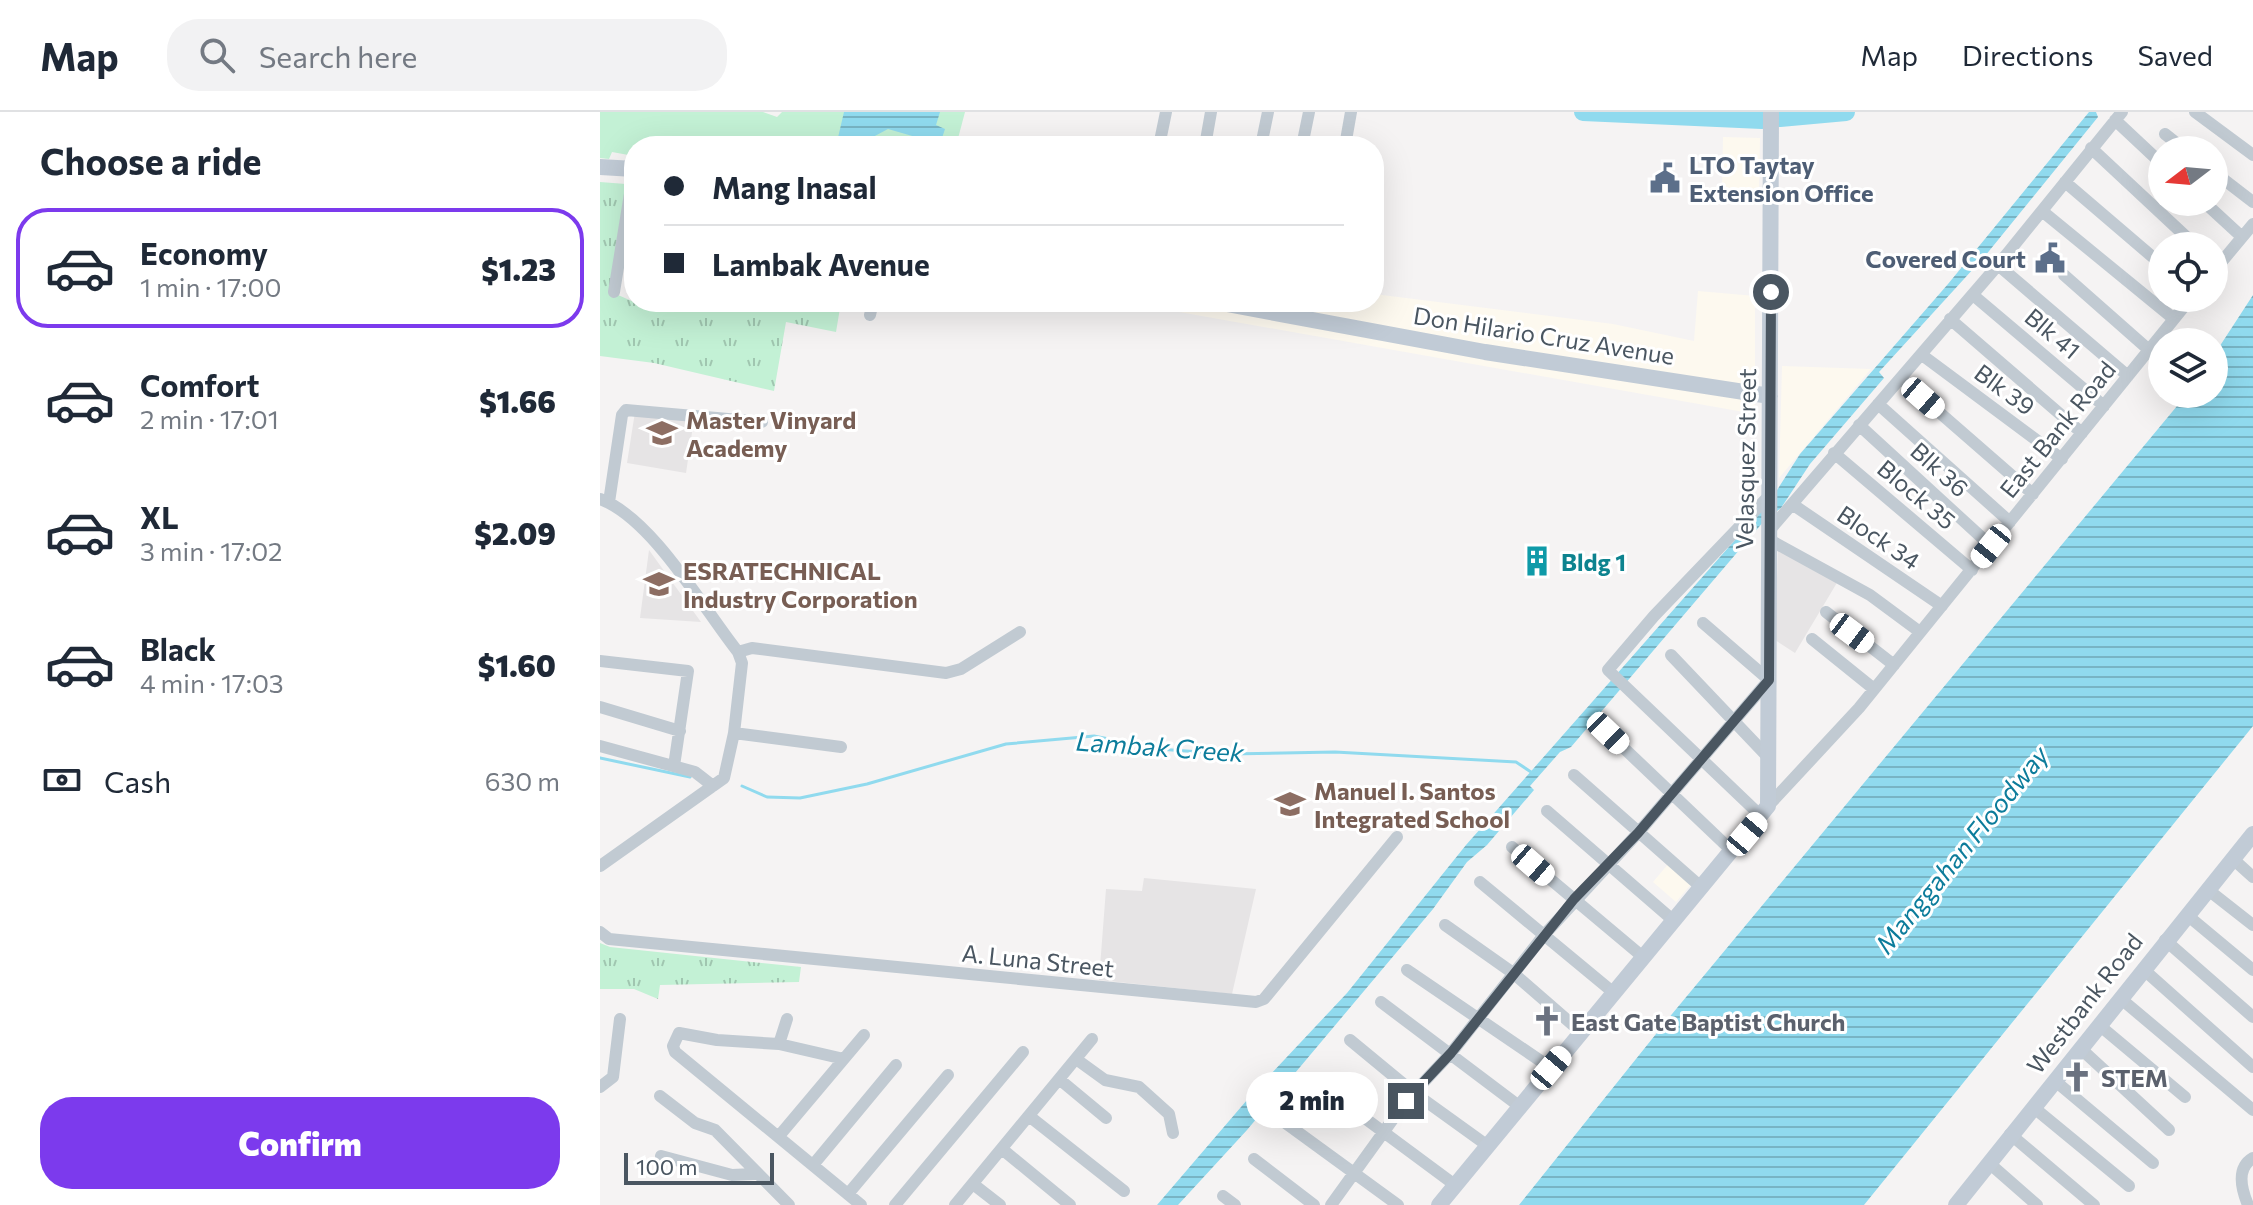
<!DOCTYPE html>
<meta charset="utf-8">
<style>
:root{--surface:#fff;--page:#f2f2f3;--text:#1f2937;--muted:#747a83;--line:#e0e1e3;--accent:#7c3aed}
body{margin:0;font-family:Commissioner,sans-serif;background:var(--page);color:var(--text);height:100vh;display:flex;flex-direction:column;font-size:30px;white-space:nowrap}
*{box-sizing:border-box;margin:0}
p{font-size:26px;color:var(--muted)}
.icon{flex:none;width:44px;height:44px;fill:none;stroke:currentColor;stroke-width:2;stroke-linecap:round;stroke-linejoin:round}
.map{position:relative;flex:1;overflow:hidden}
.details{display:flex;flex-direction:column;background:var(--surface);width:600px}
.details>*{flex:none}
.banner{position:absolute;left:24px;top:24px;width:760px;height:176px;border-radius:32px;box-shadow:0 8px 32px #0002;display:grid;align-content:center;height:176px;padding:0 40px;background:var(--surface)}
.needle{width:52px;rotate:254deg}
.fabs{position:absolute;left:1548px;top:24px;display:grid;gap:16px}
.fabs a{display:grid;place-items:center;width:80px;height:80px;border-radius:50%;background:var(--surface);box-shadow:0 8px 32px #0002;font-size:40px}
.scale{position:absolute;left:24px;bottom:20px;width:150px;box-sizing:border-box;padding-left:8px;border:4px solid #4a5661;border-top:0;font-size:22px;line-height:28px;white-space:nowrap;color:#4a5661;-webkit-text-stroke:6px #fff;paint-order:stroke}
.end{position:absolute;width:36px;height:36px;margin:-18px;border:10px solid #4a5661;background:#fff;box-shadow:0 0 0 4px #fff}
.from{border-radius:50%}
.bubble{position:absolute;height:56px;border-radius:28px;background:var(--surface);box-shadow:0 8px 32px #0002;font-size:26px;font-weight:800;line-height:56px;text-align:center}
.car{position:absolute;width:24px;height:48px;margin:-24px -12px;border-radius:10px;box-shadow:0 0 6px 2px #0007;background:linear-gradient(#fff 24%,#345 0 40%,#fff 0 76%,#345 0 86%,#fff 0)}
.banner b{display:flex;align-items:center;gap:28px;height:76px;font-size:30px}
.banner b+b{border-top:2px solid var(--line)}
.banner i{width:20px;height:20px;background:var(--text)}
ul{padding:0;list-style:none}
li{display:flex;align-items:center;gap:24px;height:120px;margin:0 16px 12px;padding:0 24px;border:4px solid transparent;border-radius:32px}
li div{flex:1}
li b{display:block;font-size:30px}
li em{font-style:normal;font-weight:800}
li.active{border-color:var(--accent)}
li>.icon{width:72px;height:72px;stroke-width:1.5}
h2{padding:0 40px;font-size:36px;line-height:96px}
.pay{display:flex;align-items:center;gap:20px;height:88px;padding:0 40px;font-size:30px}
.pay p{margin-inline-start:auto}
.action{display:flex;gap:16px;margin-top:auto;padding:16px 40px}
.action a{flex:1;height:92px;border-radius:32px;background:var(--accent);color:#fff;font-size:32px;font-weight:800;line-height:92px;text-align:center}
header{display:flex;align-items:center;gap:48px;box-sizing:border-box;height:112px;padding:0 40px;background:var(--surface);border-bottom:2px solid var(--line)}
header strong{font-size:38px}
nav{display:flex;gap:44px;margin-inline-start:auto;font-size:28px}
.search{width:560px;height:72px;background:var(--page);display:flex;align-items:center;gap:20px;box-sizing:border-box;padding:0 28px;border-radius:32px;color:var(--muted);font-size:30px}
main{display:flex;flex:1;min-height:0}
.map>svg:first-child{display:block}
.commercial{fill:#fdf9ef}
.education{fill:#e6e4e5}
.grass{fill:url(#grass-tufts)}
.green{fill:#c3f1d5}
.water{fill:url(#water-rules)}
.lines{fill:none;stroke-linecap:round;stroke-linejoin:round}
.stream{stroke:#90daee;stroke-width:3}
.river{stroke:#90daee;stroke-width:18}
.street{stroke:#c1cad2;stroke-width:12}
.secondary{stroke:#c1cbd6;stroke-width:16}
.route{stroke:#4a5661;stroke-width:10}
.labels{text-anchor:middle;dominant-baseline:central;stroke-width:6;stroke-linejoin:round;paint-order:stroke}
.service-label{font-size:24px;font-weight:bold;fill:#4e5e75;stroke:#fff;text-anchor:start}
.street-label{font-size:24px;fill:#4a5661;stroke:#fff}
.education-label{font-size:24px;font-weight:bold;fill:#785e54;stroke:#fff;text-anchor:start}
.culture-label{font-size:24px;font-weight:bold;fill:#0d838f;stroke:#fff;text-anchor:start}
.worship-label{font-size:24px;font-weight:bold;fill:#5b616d;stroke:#fff;text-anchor:start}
.water-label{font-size:26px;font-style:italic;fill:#0c7c9b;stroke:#fff}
</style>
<header>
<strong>Map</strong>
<div class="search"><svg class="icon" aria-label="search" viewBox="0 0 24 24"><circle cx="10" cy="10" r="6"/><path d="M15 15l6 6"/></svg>Search here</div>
<nav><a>Map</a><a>Directions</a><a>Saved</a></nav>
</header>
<main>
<section class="details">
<h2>Choose a ride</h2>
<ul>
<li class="active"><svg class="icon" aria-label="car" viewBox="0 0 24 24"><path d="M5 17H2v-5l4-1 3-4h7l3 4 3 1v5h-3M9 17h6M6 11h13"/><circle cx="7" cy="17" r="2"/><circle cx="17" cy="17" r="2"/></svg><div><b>Economy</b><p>1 min · 17:00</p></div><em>$1.23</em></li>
<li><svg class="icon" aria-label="car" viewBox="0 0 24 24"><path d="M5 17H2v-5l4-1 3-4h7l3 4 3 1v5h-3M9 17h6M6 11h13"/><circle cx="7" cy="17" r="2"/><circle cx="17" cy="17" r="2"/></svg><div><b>Comfort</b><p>2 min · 17:01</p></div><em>$1.66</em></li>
<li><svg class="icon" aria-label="car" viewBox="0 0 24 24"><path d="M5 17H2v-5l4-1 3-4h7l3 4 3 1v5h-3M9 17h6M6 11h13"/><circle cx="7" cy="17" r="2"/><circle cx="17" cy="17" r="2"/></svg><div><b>XL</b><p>3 min · 17:02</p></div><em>$2.09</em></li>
<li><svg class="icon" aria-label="car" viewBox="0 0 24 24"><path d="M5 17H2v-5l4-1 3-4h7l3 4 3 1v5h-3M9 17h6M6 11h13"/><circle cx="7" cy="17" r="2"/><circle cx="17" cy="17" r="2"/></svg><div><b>Black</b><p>4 min · 17:03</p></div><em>$1.60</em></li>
</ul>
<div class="pay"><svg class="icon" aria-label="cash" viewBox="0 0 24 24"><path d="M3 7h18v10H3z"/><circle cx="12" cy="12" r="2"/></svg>Cash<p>630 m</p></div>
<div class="action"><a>Confirm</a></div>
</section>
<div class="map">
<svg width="1653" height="1093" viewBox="0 0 1653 1093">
<defs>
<pattern id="grass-tufts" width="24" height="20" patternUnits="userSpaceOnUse" patternTransform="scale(2)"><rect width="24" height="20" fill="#c3f1d5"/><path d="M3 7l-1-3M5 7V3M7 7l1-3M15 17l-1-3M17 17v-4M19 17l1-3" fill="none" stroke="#a0c6b0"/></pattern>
<pattern id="water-rules" width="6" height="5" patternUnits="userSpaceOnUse" patternTransform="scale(2)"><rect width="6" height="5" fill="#90daee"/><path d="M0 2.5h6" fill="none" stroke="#78b4c4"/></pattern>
</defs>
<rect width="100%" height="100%" fill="#f5f3f3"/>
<path class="commercial" d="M1123,25L1160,26L1159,80L1122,79Z
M1098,179L1155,184V302L579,200L581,190H774V182L1013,212L1094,229Z
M1182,254L1271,257L1179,366Z
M1069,751L1092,771L1076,790L1053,770Z"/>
<path class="education" d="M35,300L94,307L86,361L27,351Z
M1178,436L1238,469L1195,541L1175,528Z
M49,438L101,510L40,506Z
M544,766L656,777L632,882L499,868L506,777L542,779Z"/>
<path class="grass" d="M0,70L26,72L9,179L34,190L63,192L241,190L236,220L186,210L174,279L54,251L0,244Z
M0,831L10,835L201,855L199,870L60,873L58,887L34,877H0Z"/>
<path class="green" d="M0,0H163L177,5L182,0H365L356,34H34V44L12,40L9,47L0,46Z"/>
<path class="water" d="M244,0H340L336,13L345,17L340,32L288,17L256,34H236Z
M1489,0H1496L1498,5L1385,144L1279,260L1284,266L1210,352L1181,396L1164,409L971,635L960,640L930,674L934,678L887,733L867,750L833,797L647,1018L578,1093H557L653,981L747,881L866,733L1172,386L1200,342L1348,172Z
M1653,183V614L1264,1093H919L1072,902L1587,282H1614V243Z"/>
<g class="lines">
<path class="stream" d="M0,646L90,665
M142,674L167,685L200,686L267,672L406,632L494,624L558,637L629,642L735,640L916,650L931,660"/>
<path class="river" d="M983,0L1162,8
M1180,6L1246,0"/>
<path class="street" d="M1595,0L1653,43
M1515,8L1562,52
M1565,22L1585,38
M559,34L566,0
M605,34L611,0
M661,34L668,0
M702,34L709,0
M745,34L751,0
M1491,36L1596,134
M1614,60L1653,90
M1465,70L1562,153
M1604,90L1642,125
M1442,99L1574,207
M1398,153L1528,264
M1614,159L1653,112
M1464,163L1549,238
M14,180L34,57
M1373,183L1504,294
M270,203L273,190
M1350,207L1482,321
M1322,243L1462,347
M1301,267L1433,382
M1278,292L1410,410
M1259,313L1391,434
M1234,341L1372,458
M0,387C52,406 103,496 138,540L142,551L134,621L124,666L0,754
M9,390L22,303L26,298L162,310
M1192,392L1342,494
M1168,420L1398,153L1522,0
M1168,427L1270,483L1320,520
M1226,500L1294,553
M1212,527L1274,577
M138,540L152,536L346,561L361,557L420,520
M1071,543L1168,645
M0,549L88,559L74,654
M0,595L80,619
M134,621L241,635
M1008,621L1132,739
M0,634L95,660L113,674
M974,663L1101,775
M1168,694L1259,596L1591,186
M947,699L1074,809
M1161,704L1008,558L1054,504L1168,385
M912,735L1043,845
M1633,747L1653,765
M880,770L1014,881
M1607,777L1653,813
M1587,803L1653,858
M845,813L913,861L981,920
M0,820L9,827L656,890L664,887L797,725
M1565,828L1653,905
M1543,857L1653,955
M807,858L951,956
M1520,886L1653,998
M781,890L919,994
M1499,913L1585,985
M750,928L813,980L888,1034
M179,932L187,907
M1480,936L1569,1018
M244,947L179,932L117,928L79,921L73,934L75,940L261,1093
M476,947L505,968L539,975L569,1002L573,1021
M459,967L506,1006
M1454,968L1553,1051
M716,970L855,1073
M0,975L13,965L20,907
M60,984L95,1011L115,1018L189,1093
M1433,995L1529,1074
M429,1004L524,1079
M684,1010L798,1093
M1410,1022L1494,1093
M179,1024L264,923
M402,1037L470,1093
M61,1044L132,1063L154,1062
M654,1047L714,1093
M1389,1051L1437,1093
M213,1053L296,953
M373,1072L400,1093
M248,1082L348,963
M623,1084L635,1093
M295,1093L423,940
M355,1093L492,927
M731,1093L806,989L851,941L944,823L1038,721L1169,568L1103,511
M1648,1093C1641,1076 1636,1056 1653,1046"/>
<path class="secondary" d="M0,55L34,57
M616,190L885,240L1170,284
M839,1093L1168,694L1171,0
M1356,1093L1653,722"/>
</g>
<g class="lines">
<path class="route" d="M806,989L851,941L974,787L1038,721L1169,568L1171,180"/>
</g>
<defs>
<g id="civic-bare" transform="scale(2.4)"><path d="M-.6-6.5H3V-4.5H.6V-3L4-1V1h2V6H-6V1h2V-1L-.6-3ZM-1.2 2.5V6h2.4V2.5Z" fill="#5c6f8a" stroke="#fff" stroke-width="2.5" paint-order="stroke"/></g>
<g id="school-bare" transform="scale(2.4)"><path d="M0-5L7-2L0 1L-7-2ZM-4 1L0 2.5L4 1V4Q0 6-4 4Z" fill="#8d6e63" stroke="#fff" stroke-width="2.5" paint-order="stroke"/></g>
<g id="building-bare" transform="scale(2.4)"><path d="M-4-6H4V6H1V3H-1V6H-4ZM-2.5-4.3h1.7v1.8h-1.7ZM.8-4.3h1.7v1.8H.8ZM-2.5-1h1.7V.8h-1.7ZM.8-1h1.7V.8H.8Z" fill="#0f9aa8" stroke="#fff" stroke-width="2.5" paint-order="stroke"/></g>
<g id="church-bare" transform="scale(2.4)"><path d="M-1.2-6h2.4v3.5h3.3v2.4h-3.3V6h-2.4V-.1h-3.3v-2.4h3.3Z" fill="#6b7280" stroke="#fff" stroke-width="2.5" paint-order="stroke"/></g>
</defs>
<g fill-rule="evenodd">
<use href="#civic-bare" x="1065" y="66"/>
<use href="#civic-bare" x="1450" y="146"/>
<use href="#school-bare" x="62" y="321"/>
<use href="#building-bare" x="937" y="449"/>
<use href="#school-bare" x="59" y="472"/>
<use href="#school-bare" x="690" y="692"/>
<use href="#church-bare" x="947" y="909"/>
<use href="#church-bare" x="1477" y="965"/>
</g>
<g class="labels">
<g class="service-label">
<text x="1089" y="52">LTO Taytay<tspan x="1089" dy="28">Extension Office</tspan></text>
<text x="1426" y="146" text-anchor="end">Covered Court</text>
</g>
<g class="street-label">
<text transform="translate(1453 221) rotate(40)">Blk 41</text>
<text transform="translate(944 223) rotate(9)">Don Hilario Cruz Avenue</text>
<text transform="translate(1405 277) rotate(36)">Blk 39</text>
<text transform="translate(1457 317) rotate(-51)">East Bank Road</text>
<text transform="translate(1145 347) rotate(-89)">Velasquez Street</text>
<text transform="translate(1340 357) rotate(42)">Blk 36</text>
<text transform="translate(1317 382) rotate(40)">Block 35</text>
<text transform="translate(1279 425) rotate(34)">Block 34</text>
<text transform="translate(438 848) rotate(6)">A. Luna Street</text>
<text transform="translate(1484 891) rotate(-52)">Westbank Road</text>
</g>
<g class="education-label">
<text x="86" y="307">Master Vinyard<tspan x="86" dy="28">Academy</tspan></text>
<text x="83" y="458">ESRATECHNICAL<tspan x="83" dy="28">Industry Corporation</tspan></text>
<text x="714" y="678">Manuel I. Santos<tspan x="714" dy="28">Integrated School</tspan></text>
</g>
<g class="culture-label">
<text x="961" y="449">Bldg 1</text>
</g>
<g class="worship-label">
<text x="971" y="909">East Gate Baptist Church</text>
<text x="1501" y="965">STEM</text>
</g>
<g class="water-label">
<text transform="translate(560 634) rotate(4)">Lambak Creek</text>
<text transform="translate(1361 737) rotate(-51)">Manggahan Floodway</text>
</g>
</g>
</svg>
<div class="fabs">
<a><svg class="needle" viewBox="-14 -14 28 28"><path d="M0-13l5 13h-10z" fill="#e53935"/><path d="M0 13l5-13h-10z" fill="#747a83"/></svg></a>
<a><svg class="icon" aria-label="locate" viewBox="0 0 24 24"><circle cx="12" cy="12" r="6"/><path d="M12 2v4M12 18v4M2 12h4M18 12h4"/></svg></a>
<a><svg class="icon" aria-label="layers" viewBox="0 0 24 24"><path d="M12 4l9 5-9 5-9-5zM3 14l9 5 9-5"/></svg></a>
</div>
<div class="scale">100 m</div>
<i class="end from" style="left:1171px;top:180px"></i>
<i class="end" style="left:806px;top:989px"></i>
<div class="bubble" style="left:646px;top:960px;width:132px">2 min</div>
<i class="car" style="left:1323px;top:286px;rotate:131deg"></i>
<i class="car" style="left:1391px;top:434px;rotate:219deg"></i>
<i class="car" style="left:1252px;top:521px;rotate:127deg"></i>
<i class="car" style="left:1008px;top:621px;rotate:134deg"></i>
<i class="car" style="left:1147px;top:722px;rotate:40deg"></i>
<i class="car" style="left:933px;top:753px;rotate:131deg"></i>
<i class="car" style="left:951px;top:956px;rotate:40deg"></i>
<div class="banner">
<b><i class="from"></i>Mang Inasal</b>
<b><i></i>Lambak Avenue</b>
</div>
</div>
</main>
